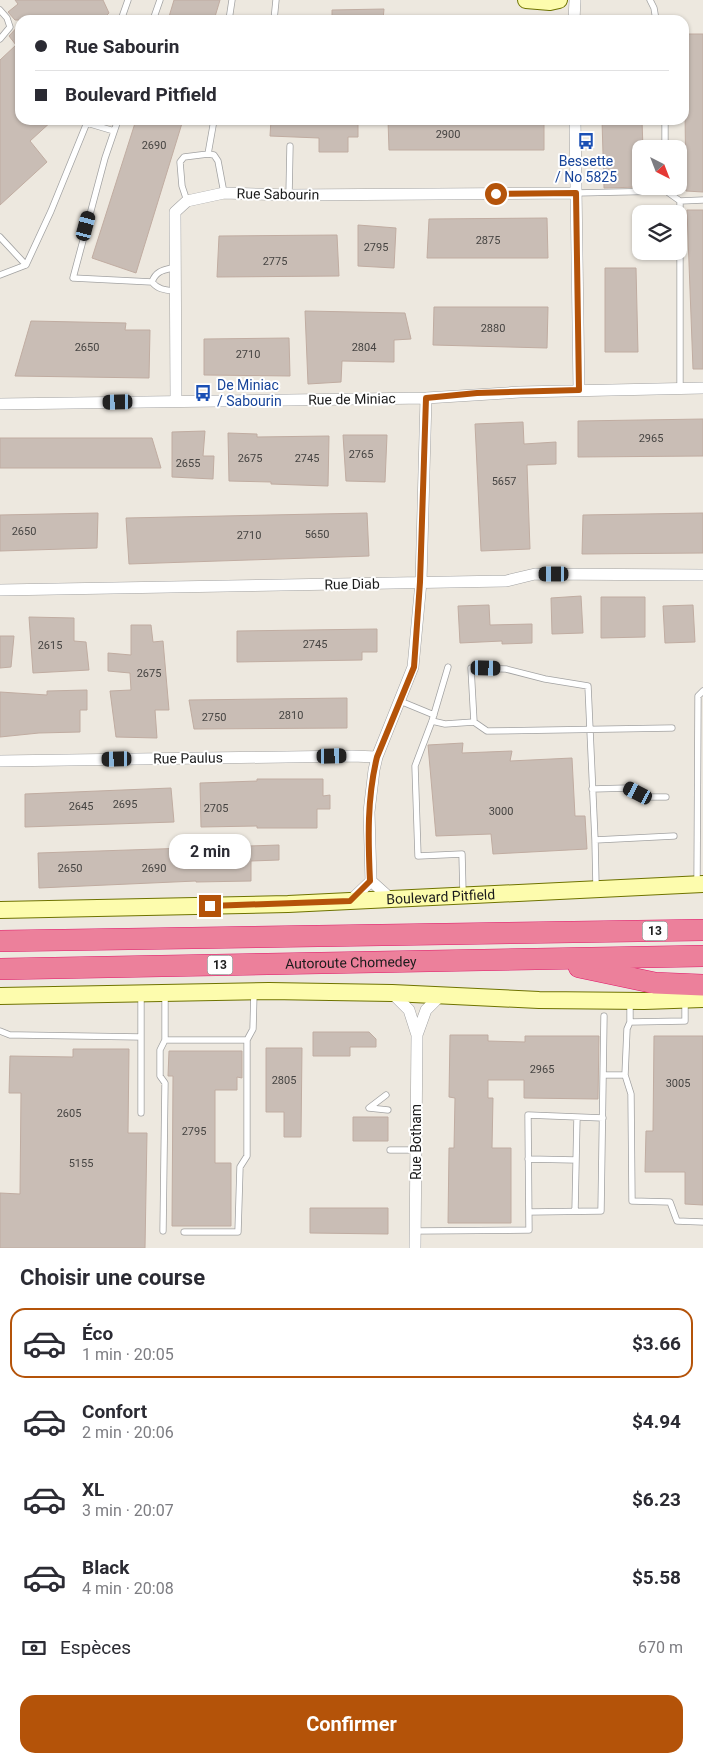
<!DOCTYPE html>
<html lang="fr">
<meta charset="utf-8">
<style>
:root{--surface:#fff;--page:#f7f7f7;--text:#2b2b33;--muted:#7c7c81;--line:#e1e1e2;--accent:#b45309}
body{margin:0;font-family:Roboto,sans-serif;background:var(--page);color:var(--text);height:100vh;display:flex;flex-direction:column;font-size:19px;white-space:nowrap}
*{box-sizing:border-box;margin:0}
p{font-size:16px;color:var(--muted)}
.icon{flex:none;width:28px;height:28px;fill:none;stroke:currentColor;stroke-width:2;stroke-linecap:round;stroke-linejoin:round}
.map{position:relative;height:1248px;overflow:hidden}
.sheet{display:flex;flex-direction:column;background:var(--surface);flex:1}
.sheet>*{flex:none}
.hud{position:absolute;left:15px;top:15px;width:674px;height:110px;border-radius:15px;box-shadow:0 1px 4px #0004;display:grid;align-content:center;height:110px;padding:0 20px;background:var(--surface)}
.needle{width:32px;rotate:138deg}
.buttons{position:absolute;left:632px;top:140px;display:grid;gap:10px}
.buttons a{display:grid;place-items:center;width:55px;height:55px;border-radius:10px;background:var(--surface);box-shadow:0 1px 4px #0004;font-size:25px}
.end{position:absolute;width:22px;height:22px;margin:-11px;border:6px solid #b45309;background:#fff;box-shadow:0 0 0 2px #fff}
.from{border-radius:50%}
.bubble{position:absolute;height:35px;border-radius:15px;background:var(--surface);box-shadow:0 1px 4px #0004;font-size:16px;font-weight:700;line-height:35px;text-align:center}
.car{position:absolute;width:15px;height:30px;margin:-15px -8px;border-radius:6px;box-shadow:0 0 4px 1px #0007;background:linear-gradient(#222 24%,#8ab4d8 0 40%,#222 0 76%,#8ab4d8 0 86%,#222 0)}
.hud b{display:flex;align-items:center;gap:18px;height:48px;font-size:19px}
.hud b+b{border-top:1px solid var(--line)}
.hud i{width:12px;height:12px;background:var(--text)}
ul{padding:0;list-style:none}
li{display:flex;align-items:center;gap:15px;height:70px;margin:0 10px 8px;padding:0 10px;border:2px solid transparent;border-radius:15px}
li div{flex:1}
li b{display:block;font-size:19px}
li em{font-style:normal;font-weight:700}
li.current{border-color:var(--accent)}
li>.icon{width:45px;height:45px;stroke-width:1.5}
h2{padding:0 20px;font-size:22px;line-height:60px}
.pay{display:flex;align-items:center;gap:12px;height:55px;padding:0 20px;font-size:19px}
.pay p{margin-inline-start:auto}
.action{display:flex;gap:10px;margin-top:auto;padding:10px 20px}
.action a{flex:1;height:58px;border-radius:15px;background:var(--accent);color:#fff;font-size:20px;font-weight:700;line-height:58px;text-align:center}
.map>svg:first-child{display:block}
.building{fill:#c9bdb5;stroke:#c0aca1}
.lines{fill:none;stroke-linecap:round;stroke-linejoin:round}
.lane-casing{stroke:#a2a2a2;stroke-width:7}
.street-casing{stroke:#a2a2a2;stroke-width:12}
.secondary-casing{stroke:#6f7300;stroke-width:18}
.highway-casing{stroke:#e0186a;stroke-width:22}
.lane{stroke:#fff;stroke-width:5.5}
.street{stroke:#fff;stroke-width:11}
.secondary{stroke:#fdfcad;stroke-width:16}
.highway{stroke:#ec809b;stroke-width:21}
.route{stroke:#b45309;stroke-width:6}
.labels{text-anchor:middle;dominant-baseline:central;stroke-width:4;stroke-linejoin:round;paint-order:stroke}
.number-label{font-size:11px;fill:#464442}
.shield{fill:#fff;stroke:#5f5f5f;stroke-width:1}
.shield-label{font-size:12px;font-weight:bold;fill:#1b1b1b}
.transit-label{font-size:14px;fill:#164399;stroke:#fff}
.street-label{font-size:14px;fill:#1b1b1b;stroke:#fff}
</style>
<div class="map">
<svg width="703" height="1248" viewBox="0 0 703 1248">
<rect width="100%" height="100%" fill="#ede8df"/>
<path class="building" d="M15,0H103L109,13L102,20H15L8,12L18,4Z
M174,0H220L214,20H168Z
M384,9L383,20H332V10Z
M20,24V120H53L30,141L47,162L0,205V60L16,45L9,36Z
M684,34H703V192L686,191Z
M136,120H183L136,273L92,258Z
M271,120H358V137H348V152H319V138L270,136Z
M388,120H544V150H389Z
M602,120H642L643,149H641V187L604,188Z
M687,210H703V369H693Z
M547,218L548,258H427L429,219Z
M358,225L396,228L394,268L358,266Z
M337,235L339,276L217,277L219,236Z
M605,268H636L638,352H605Z
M434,307H548L547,348L433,345Z
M305,311L405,313L411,339L394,340V362L342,361L341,382L308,384Z
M31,321L126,323L125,330H150L149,378L15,376Z
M289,338L290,376L204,375V339Z
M703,419V456L578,457V421Z
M523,422L524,444L556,442V464L527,465L530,549L481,551L475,424Z
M205,431L203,456H214L213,479L172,477V432Z
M228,433L257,434V437L329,436L328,486L271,484V482L229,481Z
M343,435H387L385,482L346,481Z
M0,438H152L161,468H0Z
M98,513L97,548L0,551V515Z
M367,513L369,556L129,564L126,518Z
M703,513V553L582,554L583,515Z
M581,596L583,633L552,634L551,598Z
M601,597H645V637L601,638Z
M489,605L490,625L532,624V643L502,644V641L460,643L458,606Z
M693,605L695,642L665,643L663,606Z
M29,617L74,618V641L86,642L89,670L33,673Z
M131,625H151L153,642L163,641L169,710H155L157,738L116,737L110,691L131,690L130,673L108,671V653L131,655Z
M377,629V652H362V660L237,662V631Z
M0,636H14L11,667L0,668Z
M87,690V710H80V732L39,733L0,737V692L47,695V691Z
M347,698V728L194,729L189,700Z
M463,743L462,753L512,751L510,761L572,758L575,816H585L587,849L493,854L491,834L436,836L428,745Z
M257,779H323V796L330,795V809H317V828H257V826L201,827L200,783L257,781Z
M171,788L174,822L25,827V794Z
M279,845V860L251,861V881L196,882V881L39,888L38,853Z
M313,1032H369L376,1039V1047H350V1056H313Z
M450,1035H488V1041L525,1042V1036H599L598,1099L524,1098V1080H488V1098H493L492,1148H511V1223H448L449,1148H454L455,1098L449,1097Z
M654,1036H703V1205L685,1204V1172H645L646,1131H653Z
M266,1048H302L301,1137H284V1112H266Z
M73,1049H129L128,1133H147L145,1248H0V1193L20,1194L21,1093H9L10,1056L73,1057Z
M169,1051H242V1078L237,1077V1090H215V1163H231V1226H172L173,1076H168Z
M353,1117H388V1141H353Z
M310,1208H388V1234L310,1233Z"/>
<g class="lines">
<g class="lane-casing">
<path id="lane" d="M650,0L654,8L656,20
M0,10L7,18L10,27L0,39
M121,20L128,0
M153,20L160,0
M229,20L232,0
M274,20L276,0
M118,120L105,158L73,278L152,282
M214,120L208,154L214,155L218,161L224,193
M665,120V149
M87,123L114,131
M576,193L666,191L680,201
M289,195L290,146
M187,201L182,186L180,162L184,157L208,154
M0,237L26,265
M176,267C165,270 156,270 152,282C158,290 166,290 176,291
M0,275L26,265L51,211L88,120
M680,388V201L703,200
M448,667L432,721L415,766L418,856L462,854L463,893
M400,701L434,715
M432,721L445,724L474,722L471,668L506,669L545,679L588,686L595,840
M474,722L487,731L672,728
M592,789L629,788L647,797H666
M697,884L698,696L703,691
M596,886L595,840L674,836
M141,994V1113
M630,1003V1022L685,1021V1002
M630,1022L627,1029L625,1075L631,1094L632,1201L670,1202L677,1221L703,1222
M0,1031L10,1035H19L141,1037
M165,1040H247
M604,1075H625
M386,1095L369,1108L388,1110
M390,1150H416
M528,1159L576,1160
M575,1211L577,1117
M529,1212L601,1211L604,1016
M163,1231L165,1083L160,1076V1050L165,1040V994
M415,1231L529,1230L528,1115L603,1118
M184,1232H238L240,1167L247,1156V1040L253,1029L254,992"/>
</g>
<g class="street-casing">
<path id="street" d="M574,20L575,0
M575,120L579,390
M176,401L175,212L187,201L224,193L289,195L576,193
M0,404L426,398L520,392L703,388
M0,590L506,581L535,574L703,575
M0,761L352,756L377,757
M391,899L371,881L369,812L374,770L377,757L413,667L421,582L426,398
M350,901L371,881
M392,993L409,1010L417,1035L415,1248
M417,1035L426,1010L441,995"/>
</g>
<g class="secondary-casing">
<g id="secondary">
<path d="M526,0L550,2L559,0"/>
<path id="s1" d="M0,910L288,904L703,884"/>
<path d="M0,996L269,991L392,993L539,1000L644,1001L703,999"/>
</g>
</g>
<g class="highway-casing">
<g id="highway">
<path d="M0,941L703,930"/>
<path d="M579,967L655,983L703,985"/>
<path id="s2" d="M0,969L703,956"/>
</g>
</g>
<use href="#lane" class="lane"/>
<use href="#street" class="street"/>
<use href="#secondary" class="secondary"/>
<use href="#highway" class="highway"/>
</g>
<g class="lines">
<path class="route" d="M210,906L350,901L370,881C368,839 367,798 377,757L414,667L420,582L426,398L477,393L579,390L576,193L496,194"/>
</g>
<defs>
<g id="bus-bare" transform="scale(1.35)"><path d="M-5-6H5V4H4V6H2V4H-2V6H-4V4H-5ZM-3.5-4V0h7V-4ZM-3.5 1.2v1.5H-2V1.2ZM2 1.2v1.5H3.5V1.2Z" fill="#1a4fb4" stroke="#fff" stroke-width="2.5" paint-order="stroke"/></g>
</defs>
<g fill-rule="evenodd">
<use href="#bus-bare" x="586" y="141"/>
<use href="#bus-bare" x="203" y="393"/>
</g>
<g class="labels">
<g class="number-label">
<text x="448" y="134">2900</text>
<text x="154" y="145">2690</text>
<text x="488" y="240">2875</text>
<text x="376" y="247">2795</text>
<text x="275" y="261">2775</text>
<text x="493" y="328">2880</text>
<text x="87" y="347">2650</text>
<text x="364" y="347">2804</text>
<text x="248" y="354">2710</text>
<text x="651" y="438">2965</text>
<text x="361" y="454">2765</text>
<text x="250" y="458">2675</text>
<text x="307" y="458">2745</text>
<text x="188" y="463">2655</text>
<text x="504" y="481">5657</text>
<text x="24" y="531">2650</text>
<text x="317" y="534">5650</text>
<text x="249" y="535">2710</text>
<text x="315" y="644">2745</text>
<text x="50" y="645">2615</text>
<text x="149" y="673">2675</text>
<text x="291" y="715">2810</text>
<text x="214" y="717">2750</text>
<text x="125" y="804">2695</text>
<text x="81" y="806">2645</text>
<text x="216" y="808">2705</text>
<text x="501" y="811">3000</text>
<text x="70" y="868">2650</text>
<text x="154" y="868">2690</text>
<text x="542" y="1069">2965</text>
<text x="284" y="1080">2805</text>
<text x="678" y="1083">3005</text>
<text x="69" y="1113">2605</text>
<text x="194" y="1131">2795</text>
<text x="81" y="1163">5155</text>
</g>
<g class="shield">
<rect x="642.5" y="921.5" width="25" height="19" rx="4"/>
<rect x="207.5" y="955.5" width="25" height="19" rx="4"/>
</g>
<g class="shield-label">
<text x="655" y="931">13</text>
<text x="220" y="965">13</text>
</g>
<g class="transit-label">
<text x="586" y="161">Bessette<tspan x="586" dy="16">/ No 5825</tspan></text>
<text x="217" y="385" text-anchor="start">De Miniac<tspan x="217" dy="16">/ Sabourin</tspan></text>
</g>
<g class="street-label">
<text transform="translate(278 194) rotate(1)">Rue Sabourin</text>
<text transform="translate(352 399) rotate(-1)">Rue de Miniac</text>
<text transform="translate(352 584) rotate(-1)">Rue Diab</text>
<text transform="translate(188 758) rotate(-1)">Rue Paulus</text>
<text stroke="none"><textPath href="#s1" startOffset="441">Boulevard Pitfield</textPath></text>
<text stroke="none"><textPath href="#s2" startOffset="351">Autoroute Chomedey</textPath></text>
<text transform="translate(416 1142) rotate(-90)">Rue Botham</text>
</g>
</g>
</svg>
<div class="buttons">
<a><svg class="needle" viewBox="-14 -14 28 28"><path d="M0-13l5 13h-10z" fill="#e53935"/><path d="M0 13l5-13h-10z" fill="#7c7c81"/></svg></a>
<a><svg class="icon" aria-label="layers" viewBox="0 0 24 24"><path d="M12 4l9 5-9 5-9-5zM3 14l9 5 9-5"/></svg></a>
</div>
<i class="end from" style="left:496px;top:194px"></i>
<i class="end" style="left:210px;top:906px"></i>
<div class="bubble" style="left:169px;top:834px;width:82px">2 min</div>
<i class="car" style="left:86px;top:226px;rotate:15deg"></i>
<i class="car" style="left:118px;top:402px;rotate:269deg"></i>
<i class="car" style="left:554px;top:574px;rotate:270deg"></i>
<i class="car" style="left:486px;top:668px;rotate:91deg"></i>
<i class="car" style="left:332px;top:756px;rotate:89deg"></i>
<i class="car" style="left:117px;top:759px;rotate:269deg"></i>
<i class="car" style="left:638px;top:793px;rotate:297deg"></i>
<div class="hud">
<b><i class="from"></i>Rue Sabourin</b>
<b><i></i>Boulevard Pitfield</b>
</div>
</div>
<section class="sheet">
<h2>Choisir une course</h2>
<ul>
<li class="current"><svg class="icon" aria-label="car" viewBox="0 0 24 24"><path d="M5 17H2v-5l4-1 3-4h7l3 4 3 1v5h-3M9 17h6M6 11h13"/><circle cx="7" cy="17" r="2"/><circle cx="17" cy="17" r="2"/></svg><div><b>Éco</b><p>1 min · 20:05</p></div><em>$3.66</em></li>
<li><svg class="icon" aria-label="car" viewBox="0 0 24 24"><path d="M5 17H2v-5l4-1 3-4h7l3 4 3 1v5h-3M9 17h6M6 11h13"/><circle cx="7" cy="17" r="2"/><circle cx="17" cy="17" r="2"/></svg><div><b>Confort</b><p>2 min · 20:06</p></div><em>$4.94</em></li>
<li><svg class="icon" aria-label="car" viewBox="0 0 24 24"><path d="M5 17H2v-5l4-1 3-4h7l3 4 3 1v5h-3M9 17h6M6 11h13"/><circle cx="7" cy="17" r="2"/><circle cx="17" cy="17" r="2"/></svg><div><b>XL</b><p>3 min · 20:07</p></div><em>$6.23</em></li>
<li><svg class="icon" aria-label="car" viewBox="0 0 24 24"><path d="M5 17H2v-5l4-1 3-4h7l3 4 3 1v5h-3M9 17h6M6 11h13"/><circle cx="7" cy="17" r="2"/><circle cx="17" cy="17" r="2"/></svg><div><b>Black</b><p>4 min · 20:08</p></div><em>$5.58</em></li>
</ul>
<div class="pay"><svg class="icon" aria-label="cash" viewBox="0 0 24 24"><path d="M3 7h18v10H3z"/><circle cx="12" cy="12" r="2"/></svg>Espèces<p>670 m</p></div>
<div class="action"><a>Confirmer</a></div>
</section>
